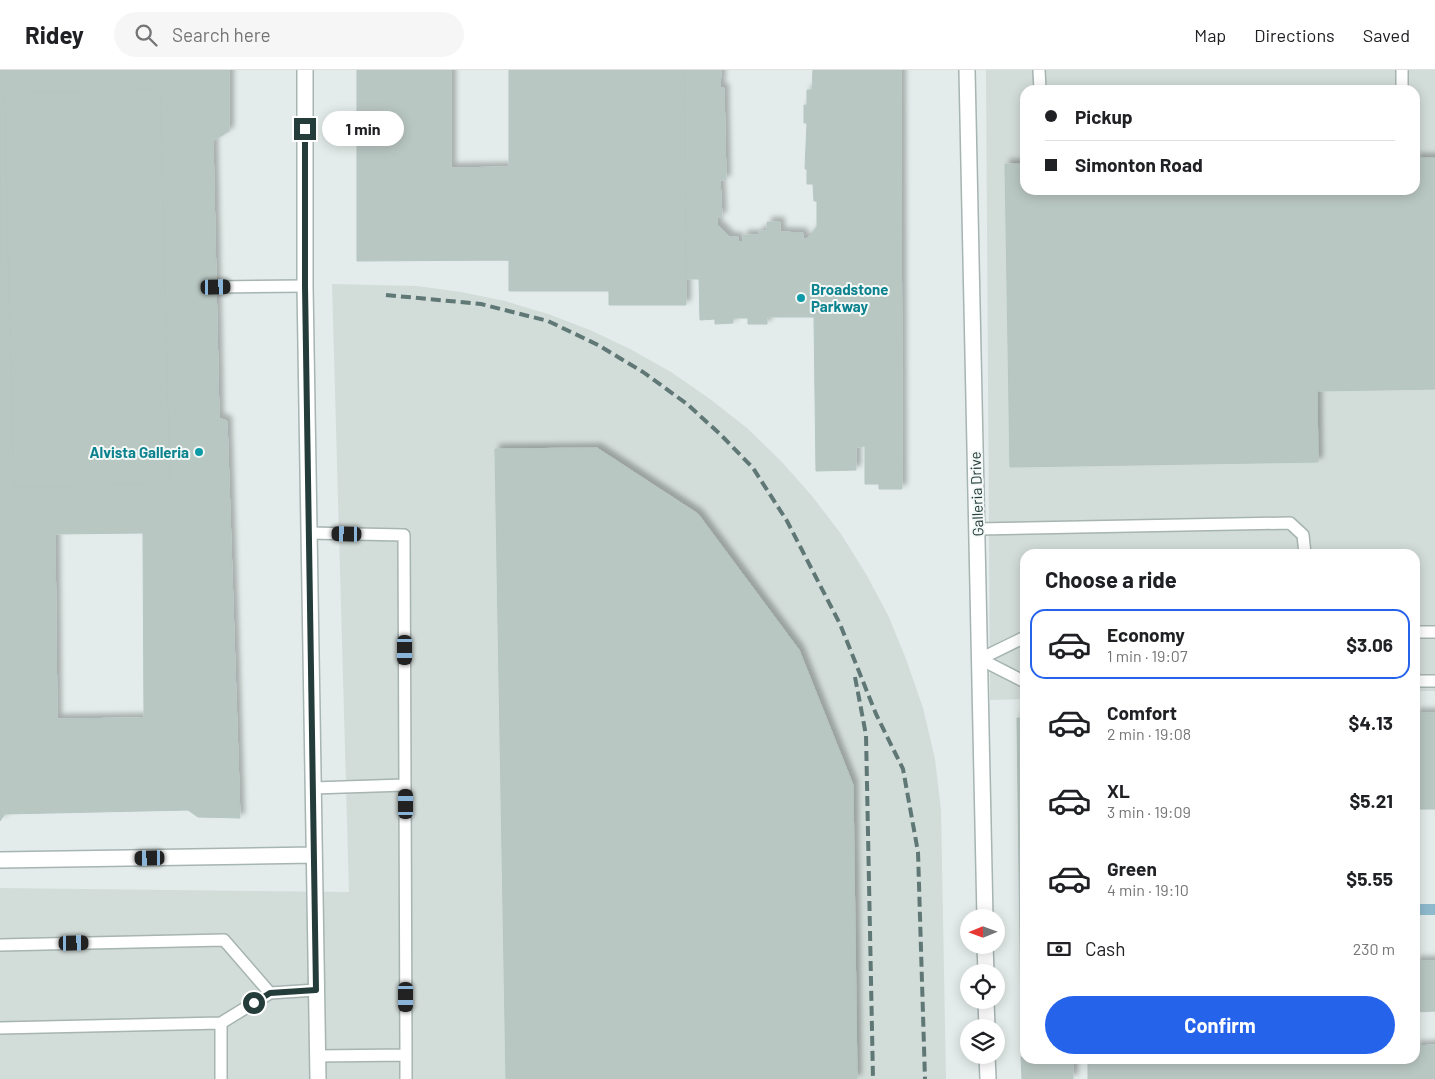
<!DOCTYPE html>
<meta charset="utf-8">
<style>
:root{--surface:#fff;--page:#f6f6f6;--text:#202124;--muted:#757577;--line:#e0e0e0;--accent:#2563eb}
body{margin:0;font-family:Barlow,sans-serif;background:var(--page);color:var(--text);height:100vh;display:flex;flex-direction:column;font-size:19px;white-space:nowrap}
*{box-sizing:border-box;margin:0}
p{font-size:16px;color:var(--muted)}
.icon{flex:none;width:28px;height:28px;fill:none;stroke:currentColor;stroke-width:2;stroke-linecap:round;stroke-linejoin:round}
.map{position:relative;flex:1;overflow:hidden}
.sheet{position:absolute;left:1020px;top:479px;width:400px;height:515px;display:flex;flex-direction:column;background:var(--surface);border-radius:15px;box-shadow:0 2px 12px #0003}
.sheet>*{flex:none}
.banner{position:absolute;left:1020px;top:15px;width:400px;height:110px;border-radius:15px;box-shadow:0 2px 12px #0003;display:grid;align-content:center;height:110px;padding:0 25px;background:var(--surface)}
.needle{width:32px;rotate:269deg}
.buttons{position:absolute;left:960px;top:839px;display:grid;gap:10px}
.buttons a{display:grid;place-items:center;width:45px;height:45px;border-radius:50%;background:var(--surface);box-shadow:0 2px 12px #0003;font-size:25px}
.end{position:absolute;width:22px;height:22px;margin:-11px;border:6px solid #243d3a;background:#fff;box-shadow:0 0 0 2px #fff}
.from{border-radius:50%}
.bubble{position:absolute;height:35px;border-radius:18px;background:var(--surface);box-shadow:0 2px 12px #0003;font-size:16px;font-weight:700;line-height:35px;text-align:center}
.car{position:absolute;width:15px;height:30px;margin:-15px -8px;border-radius:6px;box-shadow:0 0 4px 1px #0007;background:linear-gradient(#222 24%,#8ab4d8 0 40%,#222 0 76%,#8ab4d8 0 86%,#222 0)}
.banner b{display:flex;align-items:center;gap:18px;height:48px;font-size:19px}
.banner b+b{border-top:1px solid var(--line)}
.banner i{width:12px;height:12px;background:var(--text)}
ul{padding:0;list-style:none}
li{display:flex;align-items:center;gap:15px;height:70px;margin:0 10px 8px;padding:0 15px;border:2px solid transparent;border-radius:15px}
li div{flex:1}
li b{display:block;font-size:19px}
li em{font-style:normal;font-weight:700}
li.selected{border-color:var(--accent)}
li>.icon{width:45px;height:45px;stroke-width:1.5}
h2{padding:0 25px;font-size:22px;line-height:60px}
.pay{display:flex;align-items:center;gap:12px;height:55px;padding:0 25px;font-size:19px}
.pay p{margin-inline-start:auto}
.cta{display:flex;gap:10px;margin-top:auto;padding:10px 25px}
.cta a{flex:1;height:58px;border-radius:30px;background:var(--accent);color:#fff;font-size:20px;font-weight:700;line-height:58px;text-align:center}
header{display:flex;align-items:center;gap:30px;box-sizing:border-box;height:70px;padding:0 25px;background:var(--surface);border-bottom:1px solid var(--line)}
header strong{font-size:24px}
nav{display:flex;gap:28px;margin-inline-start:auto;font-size:18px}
.search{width:350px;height:45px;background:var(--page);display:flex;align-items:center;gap:12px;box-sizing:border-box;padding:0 18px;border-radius:28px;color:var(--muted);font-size:19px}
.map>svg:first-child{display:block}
.built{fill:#d2dcd9;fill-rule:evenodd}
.water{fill:#8fbace}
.building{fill:#b9c7c3;stroke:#b6c6c2;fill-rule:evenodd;filter:url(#shadow)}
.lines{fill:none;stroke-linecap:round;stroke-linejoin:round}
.lane-casing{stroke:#a6b4b2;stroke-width:14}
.street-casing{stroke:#a6b4b2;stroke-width:18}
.lane{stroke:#fff;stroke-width:11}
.street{stroke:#fff;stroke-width:15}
.rail{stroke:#5f7876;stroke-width:4;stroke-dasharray:10 5;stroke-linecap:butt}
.route{stroke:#243d3a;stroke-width:6}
.culture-dot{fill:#0f9aa8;stroke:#f4f9f7;stroke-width:2}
.labels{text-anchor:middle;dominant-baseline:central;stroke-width:4;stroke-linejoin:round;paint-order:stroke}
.culture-label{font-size:15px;font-weight:bold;fill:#0d838f;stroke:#f4f9f7;text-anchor:start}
.street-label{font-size:15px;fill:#243d3a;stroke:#f4f9f7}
</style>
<header>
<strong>Ridey</strong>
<div class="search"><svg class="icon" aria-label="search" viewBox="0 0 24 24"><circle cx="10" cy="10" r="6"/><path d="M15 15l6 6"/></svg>Search here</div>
<nav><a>Map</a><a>Directions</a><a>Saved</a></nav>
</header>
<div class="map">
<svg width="1435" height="1009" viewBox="0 0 1435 1009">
<defs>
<filter id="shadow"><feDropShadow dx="4.5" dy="-4.5" stdDeviation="2.5" flood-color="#0004"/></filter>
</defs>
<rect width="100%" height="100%" fill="#e3ecea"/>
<path class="built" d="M986,0H1435V621H1415V484H1025V629L990,630ZM1025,20H1415V120H1025Z
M332,214L417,216L461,222L505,231L548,244L590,260L630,279L671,302L710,329L747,358L781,391L812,426L841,464L866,504L888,545L906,589L923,638L935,689L941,740L946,1009H0V818L349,822Z"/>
<path class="water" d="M1415,834H1435V845H1415Z"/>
<path class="building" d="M0,0H229V61L213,71L219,348L227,351L240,748L198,747L188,740L5,744L0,751ZM160,20L170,413L14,417L4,23ZM143,463L144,648L57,649L55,464Z
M357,0H451V98L509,97V190L357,191Z
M509,0H685L686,235H609V221H509Z
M685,0H721L720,18H724L726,110H720L722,147H717V154L730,167H738V172H743V165H759V161H767V152H780V162L803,163V169H807L817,157V131H814L813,114H807V99H805L807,53H804V35H807V20H812L813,0H901L902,419H879V414H865V376L856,377V400L816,401L814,247H767V254H748V248H733V253L715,254V249L700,250L699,209H686Z
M160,20L170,413L14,417L4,23Z
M1415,88H1435V319L1317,321L1318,392L1010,397L1005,94H1025V120H1415Z
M597,378L698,444L799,580L853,715L857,1009H506L495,379Z
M1415,643H1435V739H1415Z
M1017,648H1025V952H1021Z
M1415,891H1435V941L1415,942Z
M1435,975V1009H1088V989H1415V976Z
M1021,987H1025V989H1073V1009H1022Z"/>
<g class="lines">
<g class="lane-casing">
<path id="lane" d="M1039,0L1040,20
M1402,0V20
M216,217L305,216
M977,459L1290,453L1303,465L1305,484
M309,463L404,465L405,715
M1415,562H1435
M980,589L1025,612
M980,589L1025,567
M1415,611H1435
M313,718L405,715L406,985
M0,875L224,870L270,923
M0,958L221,953
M317,986L406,985V1009
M221,1009V953L270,923L316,920"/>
</g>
<g class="street-casing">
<path id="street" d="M305,0V216L318,1009
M967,0L985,848
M0,790L314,785
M985,875L986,902
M986,930L987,958
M987,985L988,1009"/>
</g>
<use href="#lane" class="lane"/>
<use href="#street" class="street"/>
<path class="rail" d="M386,225L481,234L548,251L598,275L643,302L687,334L720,364L753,398L787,451L840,554L876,644L903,699L918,782L925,1009
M855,607L866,665L873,1009"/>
</g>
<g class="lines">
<path class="route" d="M254,933L270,923L316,920L305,216V59"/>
</g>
<g class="culture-dot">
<circle cx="801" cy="228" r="5"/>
<circle cx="199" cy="382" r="5"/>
</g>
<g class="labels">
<g class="culture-label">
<text x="811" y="219">Broadstone<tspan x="811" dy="17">Parkway</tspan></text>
<text x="189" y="382" text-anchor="end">Alvista Galleria</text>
</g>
<g class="street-label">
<text transform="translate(976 424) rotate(-92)">Galleria Drive</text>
</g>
</g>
</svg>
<div class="buttons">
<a><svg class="needle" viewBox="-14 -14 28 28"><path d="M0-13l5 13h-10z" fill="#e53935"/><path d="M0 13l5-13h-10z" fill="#757577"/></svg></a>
<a><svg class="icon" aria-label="locate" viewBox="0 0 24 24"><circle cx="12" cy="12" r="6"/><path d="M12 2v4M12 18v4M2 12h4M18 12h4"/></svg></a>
<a><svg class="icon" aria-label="layers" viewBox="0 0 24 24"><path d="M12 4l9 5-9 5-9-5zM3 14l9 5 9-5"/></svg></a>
</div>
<i class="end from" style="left:254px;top:933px"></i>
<i class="end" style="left:305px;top:59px"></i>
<div class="bubble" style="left:322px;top:41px;width:82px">1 min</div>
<i class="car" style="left:216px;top:217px;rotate:89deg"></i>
<i class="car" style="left:347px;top:464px;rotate:271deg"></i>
<i class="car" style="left:405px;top:580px;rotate:180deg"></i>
<i class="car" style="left:406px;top:734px;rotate:0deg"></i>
<i class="car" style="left:150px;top:788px;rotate:269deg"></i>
<i class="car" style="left:74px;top:873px;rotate:89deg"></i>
<i class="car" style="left:406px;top:927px;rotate:180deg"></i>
<div class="banner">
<b><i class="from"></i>Pickup</b>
<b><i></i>Simonton Road</b>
</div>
<section class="sheet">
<h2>Choose a ride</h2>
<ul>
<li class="selected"><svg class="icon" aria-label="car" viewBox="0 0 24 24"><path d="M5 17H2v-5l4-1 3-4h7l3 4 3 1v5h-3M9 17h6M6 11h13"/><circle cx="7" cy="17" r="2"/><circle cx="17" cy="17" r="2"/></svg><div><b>Economy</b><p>1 min · 19:07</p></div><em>$3.06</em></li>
<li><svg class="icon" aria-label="car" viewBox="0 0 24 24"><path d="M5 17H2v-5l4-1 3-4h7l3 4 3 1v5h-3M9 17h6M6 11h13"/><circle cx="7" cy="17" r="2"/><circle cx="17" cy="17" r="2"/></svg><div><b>Comfort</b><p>2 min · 19:08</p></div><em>$4.13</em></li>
<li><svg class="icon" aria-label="car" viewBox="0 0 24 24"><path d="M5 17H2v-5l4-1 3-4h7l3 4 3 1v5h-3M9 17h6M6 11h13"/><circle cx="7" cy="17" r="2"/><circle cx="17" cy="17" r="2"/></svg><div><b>XL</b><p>3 min · 19:09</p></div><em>$5.21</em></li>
<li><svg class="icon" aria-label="car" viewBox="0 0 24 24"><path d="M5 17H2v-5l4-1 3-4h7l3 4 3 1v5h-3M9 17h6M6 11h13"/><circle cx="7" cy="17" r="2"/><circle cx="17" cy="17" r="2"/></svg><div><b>Green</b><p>4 min · 19:10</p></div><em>$5.55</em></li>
</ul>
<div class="pay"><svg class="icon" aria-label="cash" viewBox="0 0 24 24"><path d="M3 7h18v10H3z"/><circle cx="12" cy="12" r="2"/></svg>Cash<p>230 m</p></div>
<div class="cta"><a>Confirm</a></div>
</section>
</div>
